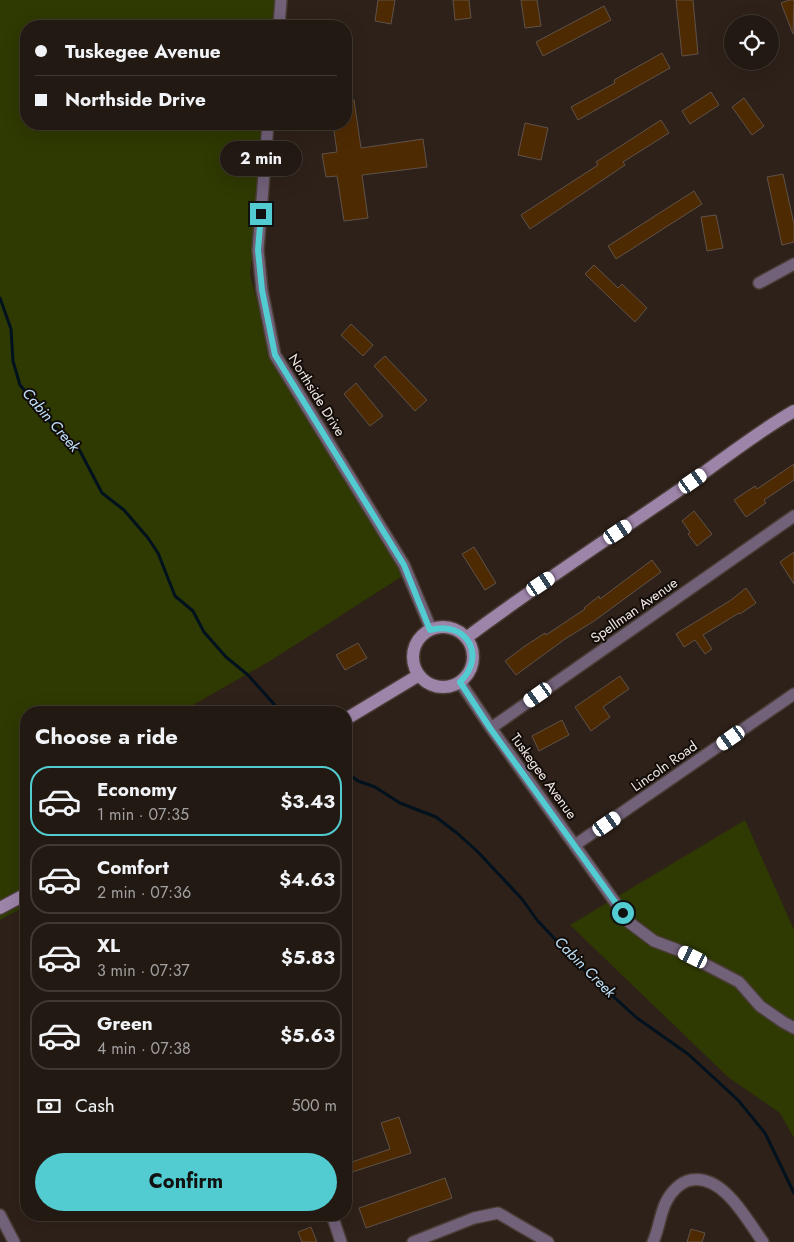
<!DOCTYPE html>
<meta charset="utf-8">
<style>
:root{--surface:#221913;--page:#2e2621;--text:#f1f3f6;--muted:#a2a0a0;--line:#3f3833;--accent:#52ccd0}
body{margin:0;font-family:Jost,sans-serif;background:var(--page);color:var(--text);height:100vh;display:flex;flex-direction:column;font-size:19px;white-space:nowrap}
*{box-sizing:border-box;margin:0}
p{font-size:16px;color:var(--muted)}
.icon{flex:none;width:28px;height:28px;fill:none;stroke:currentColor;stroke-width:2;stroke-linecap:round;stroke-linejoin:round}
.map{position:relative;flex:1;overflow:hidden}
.side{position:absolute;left:20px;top:706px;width:332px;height:515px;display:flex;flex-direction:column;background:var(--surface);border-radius:20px;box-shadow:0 5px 20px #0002,0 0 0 1px var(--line)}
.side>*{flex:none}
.guide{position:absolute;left:20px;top:20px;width:332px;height:110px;border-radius:20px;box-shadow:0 5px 20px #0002,0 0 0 1px var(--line);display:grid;align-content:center;height:110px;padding:0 15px;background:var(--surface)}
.fabs{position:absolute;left:724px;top:15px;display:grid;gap:10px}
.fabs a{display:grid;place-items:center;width:55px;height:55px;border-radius:50%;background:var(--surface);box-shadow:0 5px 20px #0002,0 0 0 1px var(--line);font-size:25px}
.end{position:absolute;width:22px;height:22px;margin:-11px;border:6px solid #52ccd0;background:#111;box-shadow:0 0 0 2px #111}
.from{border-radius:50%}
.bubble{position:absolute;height:35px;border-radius:18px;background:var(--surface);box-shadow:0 5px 20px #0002,0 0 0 1px var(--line);font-size:16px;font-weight:700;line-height:35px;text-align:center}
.car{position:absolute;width:15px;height:30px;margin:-15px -8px;border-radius:6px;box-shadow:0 0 4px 1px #0007;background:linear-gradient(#fff 24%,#345 0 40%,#fff 0 76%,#345 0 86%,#fff 0)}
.guide b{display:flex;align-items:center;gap:18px;height:48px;font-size:19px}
.guide b+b{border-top:1px solid var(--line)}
.guide i{width:12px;height:12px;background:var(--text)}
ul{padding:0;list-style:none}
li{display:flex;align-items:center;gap:15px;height:70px;margin:0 10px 8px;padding:0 5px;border:2px solid var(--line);border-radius:20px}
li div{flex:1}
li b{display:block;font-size:19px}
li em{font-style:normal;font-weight:700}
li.selected{border-color:var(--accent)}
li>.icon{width:45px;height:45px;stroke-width:1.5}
h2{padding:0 15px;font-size:22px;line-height:60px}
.pay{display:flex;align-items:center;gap:12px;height:55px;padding:0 15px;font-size:19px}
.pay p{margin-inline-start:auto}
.primary-button{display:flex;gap:10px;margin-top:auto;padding:10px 15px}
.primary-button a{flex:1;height:58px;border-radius:30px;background:var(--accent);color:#111;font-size:20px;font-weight:700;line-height:58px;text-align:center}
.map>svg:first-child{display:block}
.green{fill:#2f3902}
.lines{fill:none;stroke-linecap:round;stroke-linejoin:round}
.stream{stroke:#01121e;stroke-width:3}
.building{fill:#4e2a03;stroke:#5f5248}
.street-casing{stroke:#493d35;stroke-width:14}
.secondary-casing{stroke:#493d35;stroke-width:15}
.street{stroke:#716179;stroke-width:11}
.secondary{stroke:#9d84a9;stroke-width:12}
.route{stroke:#52ccd0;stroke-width:6}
.labels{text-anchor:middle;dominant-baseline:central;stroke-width:4;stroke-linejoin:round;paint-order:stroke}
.street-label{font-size:14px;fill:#f0e7e2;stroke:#120c09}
.water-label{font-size:15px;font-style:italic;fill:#bfe1f9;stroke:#120c09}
</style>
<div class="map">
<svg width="794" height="1242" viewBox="0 0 794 1242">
<rect width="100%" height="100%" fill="#2e2119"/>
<path class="green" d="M0,0H282L279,26H26V124H268L250,274L268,345L412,570L270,661L181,712H26V906L0,920Z
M745,820L794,930V1138L780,1113L728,1077L570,925Z"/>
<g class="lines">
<path class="stream" d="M0,298L11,329L13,361L20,385L51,423L80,451L102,493L124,510L148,538L158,553L175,596L193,611L204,632L226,657L248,675L281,712
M346,772L358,781L375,787L400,803L436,817L457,833L478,852L522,899L537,920L583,969L637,1018L688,1054L738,1100L765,1133L794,1193"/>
</g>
<path class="building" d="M378,0H395L391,24L375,21Z
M453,0H469L471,18L455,20Z
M521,0H537L541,26L525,28Z
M676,0H693L698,54L682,56Z
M789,0H794L793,34L781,3Z
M604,6L611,20L543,56L536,42Z
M662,53L670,68L578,120L571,107L615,83L614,80Z
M711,92L719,105L690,124L682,111Z
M744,98L764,126L752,135L732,107Z
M354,100L361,148L423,139L427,167L362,175L368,218L344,221L337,176L326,177L322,154L337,152L333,124H346V101Z
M661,120L669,133L623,162L625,165L530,229L521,215L598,165L596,162Z
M525,123L548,128L541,160L518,155Z
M783,174L794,224V242L782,245L767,177Z
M694,191L702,204L616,259L608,246Z
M716,215L723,248L707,251L701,217Z
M594,265L618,288L622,284L647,308L635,322L585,274Z
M351,324L373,345L363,356L341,335Z
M385,356L427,400L415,411L374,366Z
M356,383L383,416L370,426L344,394Z
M794,464V480L764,500L766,503L746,517L734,500L755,486L757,489Z
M694,511L712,534L697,546L688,534L690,532L682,521Z
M474,547L496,583L485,590L462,554Z
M794,552V584L780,562Z
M652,560L661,572L594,621L565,639L516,675L505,661L525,646L545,633L546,635L585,609L584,608L599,596L600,599Z
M746,588L756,603L740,614L739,613L703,635L712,649L705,654L695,640L684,647L676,634L731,600Z
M358,643L367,658L345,670L336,655Z
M620,676L629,689L603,707L610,717L591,731L575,707Z
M562,720L569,735L539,751L532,736Z
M399,1117L411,1153L346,1174V1164L390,1149L381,1123Z
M445,1178L452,1198L366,1228L359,1208Z
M311,1227L317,1242H302L298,1232Z
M691,1229L705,1233L702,1242H687Z"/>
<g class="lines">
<g class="street-casing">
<path id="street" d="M279,26L281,0
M268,124L258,250L262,290L275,355L404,565L431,629
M759,283L794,264
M460,682L491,728L630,923L654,941L678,950L739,982L760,1006L783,1022L794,1028
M491,728L794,516
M575,845L794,694
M0,1215L14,1242
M332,1215L341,1242
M413,1242L474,1218L498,1213L548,1242
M653,1242C659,1229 660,1214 666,1202C671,1192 680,1182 691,1180C724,1175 746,1219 763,1242"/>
</g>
<g class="secondary-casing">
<path id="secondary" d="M413 657a30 30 0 1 1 60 0a30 30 0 1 1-60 0Z
M466,638C534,587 605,541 675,493C715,466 752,435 794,411
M346,719L419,675
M0,908L26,894"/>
</g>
<use href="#street" class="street"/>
<use href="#secondary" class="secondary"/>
</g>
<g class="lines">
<path class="route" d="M261,214L258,250L262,290L275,355L404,565L430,630C467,620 487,656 460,682L490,728L623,913"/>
</g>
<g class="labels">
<g class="street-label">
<text transform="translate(317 395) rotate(58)">Northside Drive</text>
<text transform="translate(634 610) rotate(-35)">Spellman Avenue</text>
<text transform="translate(664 766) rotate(-35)">Lincoln Road</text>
<text transform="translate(544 776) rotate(54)">Tuskegee Avenue</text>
</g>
<g class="water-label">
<text transform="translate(51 420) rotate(49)">Cabin Creek</text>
<text transform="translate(585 967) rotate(45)">Cabin Creek</text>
</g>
</g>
</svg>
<div class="fabs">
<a><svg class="icon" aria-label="locate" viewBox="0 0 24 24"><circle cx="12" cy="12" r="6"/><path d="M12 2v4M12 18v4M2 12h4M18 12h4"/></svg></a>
</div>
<i class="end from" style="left:623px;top:913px"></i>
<i class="end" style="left:261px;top:214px"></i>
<div class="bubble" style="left:220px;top:141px;width:82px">2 min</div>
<i class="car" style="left:693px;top:481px;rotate:55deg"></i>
<i class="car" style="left:618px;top:532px;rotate:56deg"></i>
<i class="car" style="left:541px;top:584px;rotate:56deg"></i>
<i class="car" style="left:538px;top:695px;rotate:235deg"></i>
<i class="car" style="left:731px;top:738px;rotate:235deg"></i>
<i class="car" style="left:607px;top:824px;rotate:55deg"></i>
<i class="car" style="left:693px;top:957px;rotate:296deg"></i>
<div class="guide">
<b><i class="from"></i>Tuskegee Avenue</b>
<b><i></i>Northside Drive</b>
</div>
<section class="side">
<h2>Choose a ride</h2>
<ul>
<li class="selected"><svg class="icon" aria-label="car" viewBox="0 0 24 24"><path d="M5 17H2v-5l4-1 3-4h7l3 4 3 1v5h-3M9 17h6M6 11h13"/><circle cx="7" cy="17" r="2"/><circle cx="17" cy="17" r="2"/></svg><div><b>Economy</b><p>1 min · 07:35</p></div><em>$3.43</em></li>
<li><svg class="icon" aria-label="car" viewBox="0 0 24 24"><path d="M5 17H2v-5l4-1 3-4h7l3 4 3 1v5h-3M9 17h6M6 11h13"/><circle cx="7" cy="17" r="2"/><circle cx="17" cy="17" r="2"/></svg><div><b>Comfort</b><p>2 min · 07:36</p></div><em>$4.63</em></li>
<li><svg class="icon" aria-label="car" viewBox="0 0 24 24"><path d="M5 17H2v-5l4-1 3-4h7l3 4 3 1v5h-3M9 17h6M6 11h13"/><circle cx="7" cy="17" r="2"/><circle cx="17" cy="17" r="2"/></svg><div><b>XL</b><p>3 min · 07:37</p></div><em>$5.83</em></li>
<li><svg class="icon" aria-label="car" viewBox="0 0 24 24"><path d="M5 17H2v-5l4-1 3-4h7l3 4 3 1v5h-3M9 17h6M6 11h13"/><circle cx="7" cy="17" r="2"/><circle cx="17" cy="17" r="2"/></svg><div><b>Green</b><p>4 min · 07:38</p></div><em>$5.63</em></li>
</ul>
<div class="pay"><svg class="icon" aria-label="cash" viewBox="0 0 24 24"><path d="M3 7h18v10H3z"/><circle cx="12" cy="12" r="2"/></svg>Cash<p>500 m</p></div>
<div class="primary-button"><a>Confirm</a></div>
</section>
</div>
